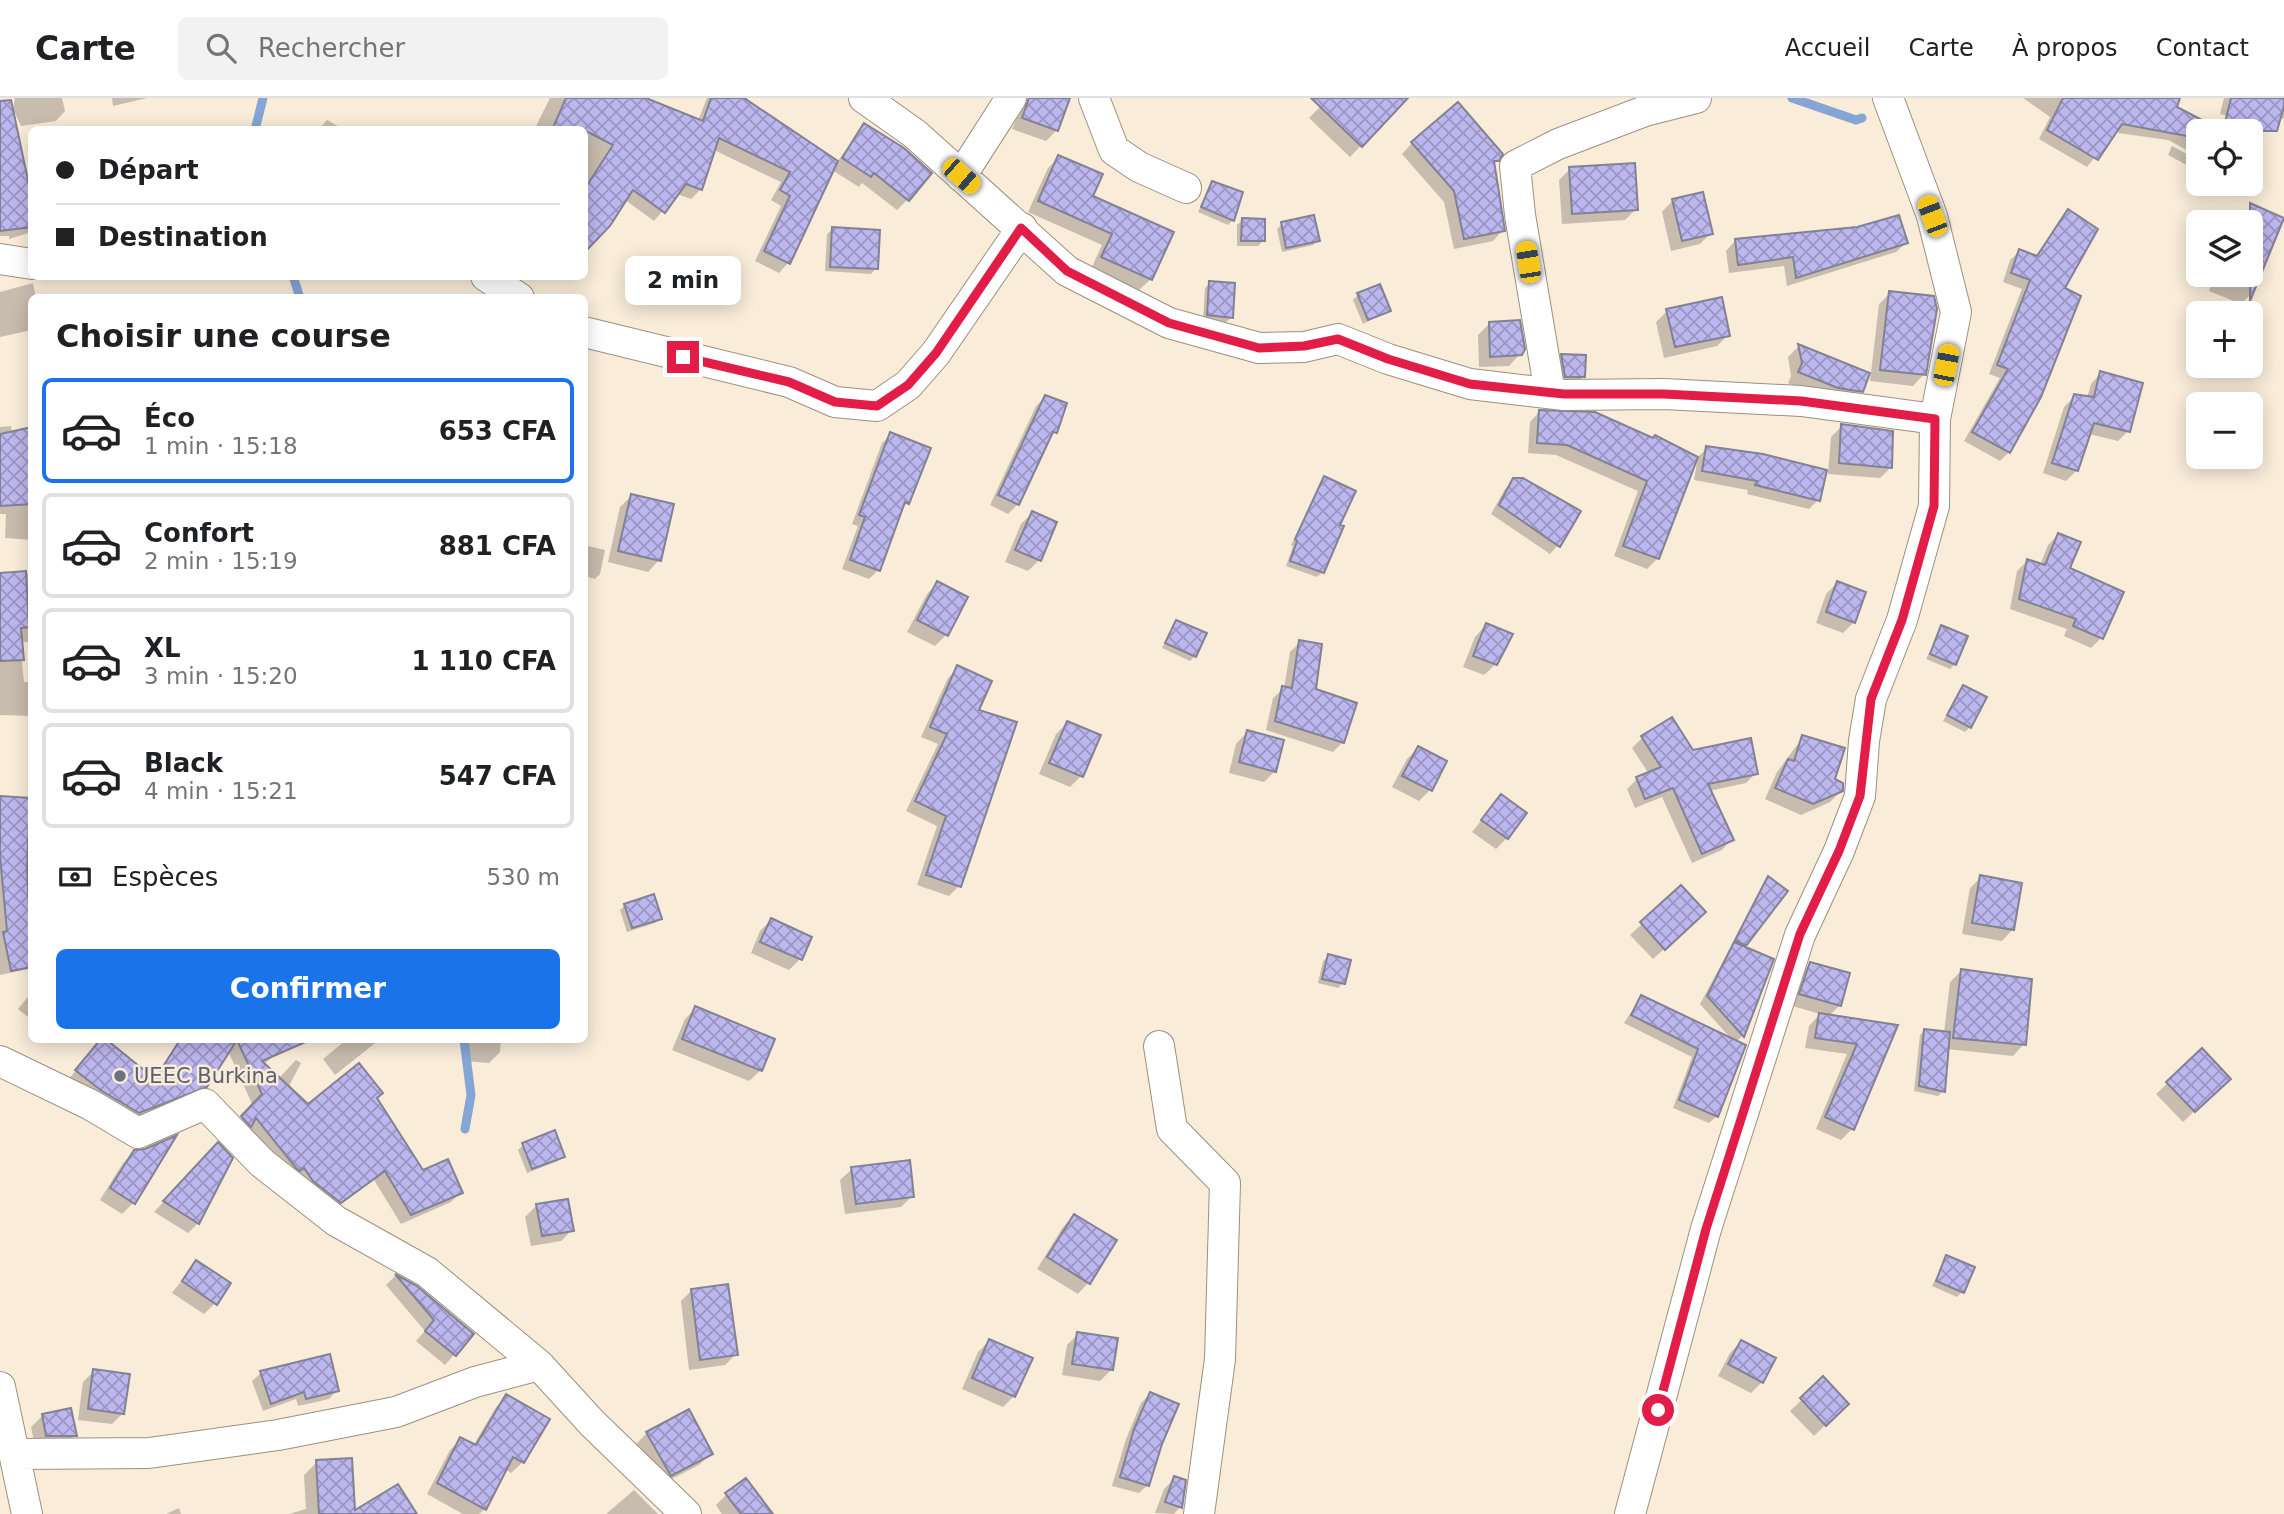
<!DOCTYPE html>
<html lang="fr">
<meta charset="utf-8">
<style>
:root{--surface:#fff;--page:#f2f2f2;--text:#202124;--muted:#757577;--line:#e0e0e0;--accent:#1a73e8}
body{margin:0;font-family:"DejaVu Sans",sans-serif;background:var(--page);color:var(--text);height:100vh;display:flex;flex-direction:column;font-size:26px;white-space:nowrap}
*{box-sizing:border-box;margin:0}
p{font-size:23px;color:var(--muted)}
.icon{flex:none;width:38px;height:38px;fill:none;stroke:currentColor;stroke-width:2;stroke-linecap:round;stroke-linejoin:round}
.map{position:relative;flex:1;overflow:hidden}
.panel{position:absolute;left:28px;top:196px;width:560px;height:749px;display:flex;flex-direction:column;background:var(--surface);border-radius:10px;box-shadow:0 4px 18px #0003}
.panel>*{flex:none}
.top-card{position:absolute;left:28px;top:28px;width:560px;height:154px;border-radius:10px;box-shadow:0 4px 18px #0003;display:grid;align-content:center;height:154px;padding:0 28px;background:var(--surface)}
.controls{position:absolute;left:2186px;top:21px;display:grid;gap:14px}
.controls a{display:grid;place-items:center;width:77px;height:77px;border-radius:10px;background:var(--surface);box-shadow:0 4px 18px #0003;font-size:35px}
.end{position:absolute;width:32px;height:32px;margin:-16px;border:9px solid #e11d48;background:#fff;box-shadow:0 0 0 4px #fff}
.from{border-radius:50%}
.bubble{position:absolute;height:49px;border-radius:10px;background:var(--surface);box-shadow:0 4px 18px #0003;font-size:23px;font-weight:800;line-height:49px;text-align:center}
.car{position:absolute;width:21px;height:42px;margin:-21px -10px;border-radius:9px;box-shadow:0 0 5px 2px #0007;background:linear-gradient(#f5c518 24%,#345 0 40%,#f5c518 0 76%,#345 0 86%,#f5c518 0)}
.top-card b{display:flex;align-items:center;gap:24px;height:66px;font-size:26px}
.top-card b+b{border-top:2px solid var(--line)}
.top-card i{width:18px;height:18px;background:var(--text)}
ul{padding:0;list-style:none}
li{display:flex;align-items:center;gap:21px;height:105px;margin:0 14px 10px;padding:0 14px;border:4px solid var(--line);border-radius:10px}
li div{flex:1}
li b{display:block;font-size:26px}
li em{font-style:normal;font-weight:800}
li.current{border-color:var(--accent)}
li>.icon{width:63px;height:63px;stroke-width:1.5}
h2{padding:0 28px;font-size:32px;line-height:84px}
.pay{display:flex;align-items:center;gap:18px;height:77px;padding:0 28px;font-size:26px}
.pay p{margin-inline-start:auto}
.primary-button{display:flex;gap:14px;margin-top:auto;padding:14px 28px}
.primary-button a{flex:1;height:80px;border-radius:10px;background:var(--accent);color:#fff;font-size:28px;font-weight:800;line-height:80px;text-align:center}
header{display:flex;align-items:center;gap:42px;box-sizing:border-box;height:98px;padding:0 35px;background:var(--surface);border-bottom:2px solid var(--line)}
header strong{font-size:33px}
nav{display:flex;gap:38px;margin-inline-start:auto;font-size:24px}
.search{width:490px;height:63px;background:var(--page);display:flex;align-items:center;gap:18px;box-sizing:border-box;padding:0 24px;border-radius:10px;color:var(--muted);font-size:26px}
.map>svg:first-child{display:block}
.shadow{fill:#0003}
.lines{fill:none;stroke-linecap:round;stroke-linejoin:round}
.stream{stroke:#85a5d5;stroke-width:9}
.building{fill:url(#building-cross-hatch);stroke:#838194;stroke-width:2}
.minor-casing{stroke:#9c907f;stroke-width:32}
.minor{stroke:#fff;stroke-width:30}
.route{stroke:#e11d48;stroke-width:9}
.worship-dot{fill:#6b7280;stroke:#f9ecd9;stroke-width:2.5}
.labels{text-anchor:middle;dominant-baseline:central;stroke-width:5;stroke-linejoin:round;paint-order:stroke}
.worship-label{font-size:21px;fill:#5b616d;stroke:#f9ecd9;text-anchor:start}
</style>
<header>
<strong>Carte</strong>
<div class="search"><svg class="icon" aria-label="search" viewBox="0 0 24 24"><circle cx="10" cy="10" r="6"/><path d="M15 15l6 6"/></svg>Rechercher</div>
<nav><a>Accueil</a><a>Carte</a><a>À propos</a><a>Contact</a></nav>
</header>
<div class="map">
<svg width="2284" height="1416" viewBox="0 0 2284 1416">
<defs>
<pattern id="building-cross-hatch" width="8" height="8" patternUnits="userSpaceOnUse" patternTransform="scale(1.75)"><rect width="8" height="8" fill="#bdb7ef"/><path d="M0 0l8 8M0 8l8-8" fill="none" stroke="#9a95c1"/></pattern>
</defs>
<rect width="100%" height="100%" fill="#f9ecd9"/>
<path class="shadow" d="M15,0H62L65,13L56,23L21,28L13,11Z
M112,0H147L113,8Z
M550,0H642L698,23L707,0H748L746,4L837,64L865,27L908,101L897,112L862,85L859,89L832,72L788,165L779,175L755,163L781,108L771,102L781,84L714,52L701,91L691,101L677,96L654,123L624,101L584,152V32H534Z
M1026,0H1051L1057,32L1046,43L1012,31Z
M1329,0H1384L1396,11L1350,59L1309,20Z
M2023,0H2177L2175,10L2220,33H2198V58L2168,42L2118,35L2120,27L2087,69L2039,41L2050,19Z
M2224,0H2284V21L2278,20L2269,29L2220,16Z
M327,22L345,32H318Z
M1412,45L1497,62L1493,67L1503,132L1493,143L1454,151L1444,104L1402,56Z
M2172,48L2198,62V73L2168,57Z
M0,52L32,110V134L9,141V138H0Z
M1059,59L1151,181L1139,192L1091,171L1102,147L1028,114L1048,70Z
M1570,71L1636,111L1625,122L1562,126L1559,82Z
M1212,85L1233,122L1228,127L1198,114Z
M1673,102L1711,135L1700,146L1671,153L1662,114Z
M2252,108L2284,121L2252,195L2241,206L2209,193L2216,177H2250V124H2238Z
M2068,113L2063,191L2009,354L2000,363L1964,343L2000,280L1989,276L2022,191L2003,184L2010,162L2020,153L2035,159Z
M1242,122L1263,143L1258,148H1237V127Z
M1282,126L1318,142L1313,147L1282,154L1277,131Z
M833,131L876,170L871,176L825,173L827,136Z
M1735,143L1906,145L1896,154L1787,188L1784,168L1729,175L1726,153Z
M33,185L36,200H32V232L0,239V194Z
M1210,185L1232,219L1226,224L1203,222L1205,190Z
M1890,195L1924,276L1913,288L1870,283L1879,206Z
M1358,197L1389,212L1363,226L1353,202Z
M1667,213L1728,237L1717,248L1664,260L1656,224Z
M1489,226L1520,256L1509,268L1479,269L1478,237Z
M1799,248L1861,293L1850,304L1826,301L1788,285L1791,278L1788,259Z
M1562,257L1583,279L1578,284H1560L1557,262Z
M2101,275L2128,333L2118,343L2089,336L2077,372L2066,383L2043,375L2064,309L2075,298L2087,300L2091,286Z
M1045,299L1055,334L1048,341L1018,406L1008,416L990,407L1036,308Z
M1540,313L1652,342L1658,460L1647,471L1614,458L1638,393L1556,357L1528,355L1530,324Z
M11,328L12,335L32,330V442L5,440L6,416H0V329Z
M1842,328L1891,369L1880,380L1828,376L1831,339Z
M891,337L907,405L900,413L878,472L869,481L842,471L858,428L852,426L882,345Z
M1707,350L1818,402L1809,411L1747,396L1748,392L1694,382L1698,359Z
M1324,380L1337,428L1323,474L1317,479L1286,468L1293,448L1291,447Z
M1514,382L1558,447L1550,456L1491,416L1505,391Z
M631,398L659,462L648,474L608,464L620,409Z
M1032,415L1039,462L1028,473L1005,464L1021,426Z
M2058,437L2068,471L2101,540L2091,550L2064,538L2067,531L2010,511L2017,473L2027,463L2040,467L2048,447Z
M584,447L605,452L600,476L595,481L584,478Z
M32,475V544H20L24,584H32V618L0,617V477Z
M938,485L946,537L935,548L907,534L927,496Z
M1837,485L1854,524L1843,535L1816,525L1826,496Z
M1176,524L1195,558L1190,563L1162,550Z
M1486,527L1496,566L1484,577L1463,569L1475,539Z
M1942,530L1955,566L1950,571L1926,561Z
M1300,544L1314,592L1343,644L1333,654L1266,632L1273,600L1284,590L1290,554Z
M958,570L977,613L959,788L949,798L917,787L937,728L906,713L938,646L921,639L948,580Z
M1963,589L1970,629L1965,634L1943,623Z
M1067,625L1098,638L1081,678L1070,689L1039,676L1056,636Z
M1247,634L1275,673L1264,684L1229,675L1236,646Z
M1803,639L1841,693L1830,704L1801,717L1765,701L1777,674Z
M1642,640L1756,675L1746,685L1709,693L1732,741L1722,752L1692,765L1662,699L1635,710L1627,691L1637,681L1649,676L1632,650Z
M1418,650L1445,664L1430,692L1419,703L1392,689L1407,661Z
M1501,698L1507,740L1496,751L1472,734Z
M0,700L32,702V735H27L24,791H32V870L0,877Z
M1981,779L2013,831L2002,843L1962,836L1970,790Z
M1768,780L1786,794L1742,849L1772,862L1742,938L1736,944L1717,1018L1709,1025L1673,1010L1692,959L1624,925L1641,899L1733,943L1700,906Z
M1681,790L1693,825L1653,861L1630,837Z
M625,807L660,820L655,825L627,834L620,812Z
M771,822L800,861L789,872L751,855L760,833Z
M1329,858L1343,885L1338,890L1318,885L1323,863Z
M1810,866L1848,877L1839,908L1829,918L1896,928L1852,1031L1841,1042L1816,1031L1847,956L1805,950L1809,928L1820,916L1789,907L1799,877Z
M1961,873L2024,946L2013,958L1947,951L1943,993L1938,998L1914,993L1920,937L1925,932L1944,935L1950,884Z
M32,894V922L18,911Z
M696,910L761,972L749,983L672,952L685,921Z
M102,942H110L108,944L153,982L179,942H200L211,948L226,942H272L276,956L263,967L278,981L296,962L301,965L288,990L308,1008L375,1001L422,1075L461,1094L451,1104L401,1126L374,1082L330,1114L233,1030L253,1008L228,953L206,988L195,999L128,1025L67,983Z
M346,942H379L335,977L323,961Z
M468,942H501L500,954L489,965L465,963Z
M2202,953L2228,981L2183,1024L2156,996Z
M523,1047L563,1058L558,1063L527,1075L518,1052Z
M135,1053L133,1105L122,1116L100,1102L123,1065Z
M207,1057L198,1125L188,1135L154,1114Z
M852,1071L912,1098L901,1109L845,1116L840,1082Z
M536,1108L572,1132L561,1143L531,1148L525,1119Z
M1074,1118L1089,1184L1078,1196L1037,1171L1063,1129Z
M1947,1159L1962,1194L1957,1199L1932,1188Z
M196,1164L215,1205L204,1216L172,1195Z
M395,1178L416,1190L472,1236L445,1267L416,1243L425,1233L386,1187Z
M692,1192L736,1256L725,1267L689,1272L681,1203Z
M1078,1236L1111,1272L1100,1283L1062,1277L1067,1247Z
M989,1243L1014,1298L1003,1309L962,1291L978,1254Z
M1741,1244L1762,1284L1751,1295L1718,1278L1730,1255Z
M94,1273L123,1315L112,1326L78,1322L83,1284Z
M261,1275L337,1292L329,1301L298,1308L296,1301L263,1313L252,1283Z
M1823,1281L1847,1306L1814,1338L1790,1313Z
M1150,1296L1160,1345L1148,1387L1139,1395L1112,1388L1126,1341L1141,1305Z
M507,1298L523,1364L511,1375L505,1371L485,1411L479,1416H463L427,1396L450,1352L461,1341L473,1348L496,1309Z
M42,1318L75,1337L64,1348L35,1349L31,1329Z
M647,1335L710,1356L699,1367L660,1387L636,1346Z
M317,1364L354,1415L415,1416H289L306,1411L304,1377Z
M1175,1380L1184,1383L1180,1409L1174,1416L1155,1415L1164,1391Z
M634,1392L658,1416H606Z
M727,1396L763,1416H722L716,1407Z
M179,1410L181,1416H166Z"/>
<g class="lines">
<path class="stream" d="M1792,0L1856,22L1862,20
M255,32L263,0
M293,178L300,200
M464,942L471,997L465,1031"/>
</g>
<path class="building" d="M566,0H646L703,23L711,0H744L838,63L790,166L764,153L790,98L780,92L790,74L719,40L702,92L686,86L665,115L633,92L610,128L584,155V92L613,47L584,32H552Z
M1029,0H1070L1058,33L1022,20Z
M1311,0H1408L1362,49Z
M2063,0H2180L2177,9L2223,33L2231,0H2284V8L2277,33H2198V40L2122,26L2098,62L2047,32Z
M11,2L32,101V129L0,133V3Z
M1458,4L1503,56L1499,63H1494L1505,133L1464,141L1454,93L1411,44Z
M864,25L904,50L932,75L909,103L874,75L871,79L842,60Z
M1058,57L1103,76L1093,98L1174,134L1152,182L1101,159L1112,136L1038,103Z
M1635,65L1638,112L1572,116L1569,69Z
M1212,83L1243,94L1234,123L1201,109Z
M1703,94L1713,136L1682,143L1672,101Z
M2250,105L2284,120L2250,203Z
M2068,111L2098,131L2065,190L2081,198L2041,299L2010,355L1972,334L2008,271L1997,267L2030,182L2011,175L2019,151L2037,158Z
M1314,117L1320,143L1286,150L1281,124Z
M1899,117L1908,145L1796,180L1793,159L1738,167L1735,141L1857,129Z
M1242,120L1265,121V143H1241Z
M832,129L880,132L878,171L830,169Z
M1209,183L1235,185L1233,220L1207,217Z
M1380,186L1391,213L1368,222L1357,195Z
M1889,193L1934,198L1937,211L1926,277L1880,272Z
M1722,199L1730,238L1675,249L1666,211Z
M1520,222L1525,251L1522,257L1490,259L1489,224Z
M1798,246L1870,275L1863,294L1838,290L1798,274L1802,265Z
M1561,256L1586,257L1585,279H1565Z
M2100,273L2143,285L2130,334L2094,325L2078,373L2052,365L2074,296L2094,299Z
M1045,297L1067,305L1057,335L1053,334L1019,407L998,397Z
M1539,312L1595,314L1653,340L1655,337L1698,359L1659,461L1623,448L1647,383L1567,347L1537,345Z
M1841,326L1893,333L1892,370L1839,365Z
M32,329V406L0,408V336Z
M890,334L931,350L909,406L905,404L880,473L850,462L865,419L859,417Z
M1706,348L1763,356L1827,372L1820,403L1755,387L1757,383L1702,373Z
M1324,378L1356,393L1340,427L1344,428L1324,475L1290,463L1297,443L1295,441Z
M1513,380H1523L1581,413L1560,449L1499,407Z
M631,396L674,406L661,463L618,453Z
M1032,413L1057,424L1041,463L1015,452Z
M2058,435L2081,444L2070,470L2124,494L2103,541L2073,528L2076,521L2019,501L2027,461L2045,467Z
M26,473L29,529L21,530L24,562L0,563V475Z
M937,483L968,499L948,538L917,522Z
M1837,483L1866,494L1855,525L1826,514Z
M1176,522L1207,535L1196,559L1165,545Z
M1486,525L1513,536L1497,567L1473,558Z
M1941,527L1968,538L1956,567L1930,556Z
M1299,542L1322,546L1316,591L1357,605L1344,645L1275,623L1282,588L1292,590Z
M957,567L992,583L979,612L1017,624L961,789L926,777L946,718L915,703L947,636L930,629Z
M1963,587L1987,599L1971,630L1947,617Z
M1672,619L1693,652L1751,640L1758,676L1708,686L1734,742L1702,756L1673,690L1645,701L1636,679L1661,669L1641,638Z
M1067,623L1101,637L1083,679L1049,665Z
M1247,632L1284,642L1276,674L1239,664Z
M1802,637L1845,650L1835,681L1843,685V693L1813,706L1775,690L1788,661L1794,663Z
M1418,648L1447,663L1432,693L1402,678Z
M1501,696L1527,715L1508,741L1481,722Z
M0,698L30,700L27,771L32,869L11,873L3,834L7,833L0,758Z
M1980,777L2022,785L2014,832L1972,825Z
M1768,778L1788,793L1746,848L1735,842Z
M1681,787L1706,814L1665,852L1640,824Z
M654,796L662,821L632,830L624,806Z
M771,820L812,839L802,862L760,844Z
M1734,844L1774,861L1744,939L1707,898Z
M1328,856L1351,862L1345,886L1322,881Z
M1810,864L1850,875L1841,908L1799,896Z
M1961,871L2032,881L2026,947L1953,940Z
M1641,897L1746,947L1718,1019L1679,1002L1698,951L1631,917Z
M695,908L775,941L762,973L682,941Z
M1819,915L1898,927L1854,1032L1825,1019L1857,946L1815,940Z
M1924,931L1950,934L1945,994L1919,988Z
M100,942H107L155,981L180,942H310L262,963L308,1006L359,965L383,995L377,1000L423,1072L448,1061L463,1095L411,1117L385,1073L341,1105L313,1083L304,1070L300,1073L296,1070L256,1020L251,1029L241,1018L262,996L237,942L207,989L139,1015L102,993L75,972Z
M2202,950L2231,981L2195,1014L2166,984Z
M555,1032L565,1059L532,1071L522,1045Z
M177,1037L135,1106L110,1090L134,1052L145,1051Z
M218,1044L233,1060L199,1126L163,1103Z
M910,1062L914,1099L856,1106L851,1069Z
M568,1101L574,1133L542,1138L536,1106Z
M1074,1116L1117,1142L1090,1186L1047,1159Z
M1946,1157L1975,1169L1964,1195L1936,1183Z
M196,1162L231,1185L217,1207L182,1183Z
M395,1176L417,1188L474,1236L456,1258L425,1233L434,1222Z
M728,1186L738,1257L700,1262L691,1191Z
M1077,1234L1118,1240L1113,1272L1072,1266Z
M989,1241L1033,1260L1015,1299L972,1280Z
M1741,1242L1776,1260L1763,1285L1728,1266Z
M330,1256L339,1293L306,1301L304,1294L271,1306L260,1273Z
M93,1271L130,1276L124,1316L88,1311Z
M1823,1278L1849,1306L1826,1328L1800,1300Z
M1150,1294L1179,1306L1162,1346L1149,1388L1120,1379L1134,1331Z
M506,1296L550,1321L524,1365L513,1359L486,1412L437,1385L460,1339L476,1347Z
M71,1310L77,1338H46L42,1316Z
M689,1311L713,1356L671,1378L646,1334Z
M352,1360L355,1412L398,1386L417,1416H319L316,1362Z
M1174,1378L1186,1382L1182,1410L1165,1404Z
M746,1380L773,1416H741L725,1395Z"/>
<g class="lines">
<g class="minor-casing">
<path id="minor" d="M864,0L915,36L1067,173L1169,225L1259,250L1304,249L1338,241L1388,261L1470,286L1564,297L1664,296L1801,303L1935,321
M1094,0L1114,52L1139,69L1186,90
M961,78L1011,0
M0,161L32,166
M486,178L519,200
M584,234L789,284L835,304L877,308L908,287L936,255L1022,130
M1550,295L1520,117L1515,68L1558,46L1645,13L1696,0
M1159,948L1172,1031L1225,1085L1220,1261L1199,1416
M0,963L91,1007L138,1035L205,1006L262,1065L336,1123L427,1174L539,1267L592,1325L686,1416
M0,1289L27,1416
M17,1356L149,1355L278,1337L396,1314L475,1284L539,1267
M1630,1416L1706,1131L1800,837L1839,753L1860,698L1864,643L1871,601L1902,522L1934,408L1935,321L1956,214L1932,118L1888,0"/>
</g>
<use href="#minor" class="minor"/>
</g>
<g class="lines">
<path class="route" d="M683,259L789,284L835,304L877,308L908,287L936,255L1021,130L1067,173L1169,225L1259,250L1304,248L1338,241L1388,261L1470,286L1564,296H1664L1801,303L1935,321L1934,408L1902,522L1871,601L1860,698L1839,753L1800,836L1706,1131L1658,1312"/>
</g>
<circle class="worship-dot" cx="120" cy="978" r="7"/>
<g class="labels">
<g class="worship-label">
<text x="134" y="978">UEEC Burkina</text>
</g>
</g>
</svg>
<div class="controls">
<a><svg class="icon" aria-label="locate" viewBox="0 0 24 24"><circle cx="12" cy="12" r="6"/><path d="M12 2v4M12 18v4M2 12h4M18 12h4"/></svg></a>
<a><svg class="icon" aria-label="layers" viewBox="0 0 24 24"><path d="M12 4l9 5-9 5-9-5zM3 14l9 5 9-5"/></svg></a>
<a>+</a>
<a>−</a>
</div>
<i class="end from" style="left:1658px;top:1312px"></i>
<i class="end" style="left:683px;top:259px"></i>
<div class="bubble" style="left:625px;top:158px;width:116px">2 min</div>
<i class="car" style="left:961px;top:78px;rotate:131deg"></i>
<i class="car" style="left:1932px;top:118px;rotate:339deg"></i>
<i class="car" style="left:1528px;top:164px;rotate:351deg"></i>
<i class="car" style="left:1946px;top:267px;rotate:11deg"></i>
<div class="top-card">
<b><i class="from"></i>Départ</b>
<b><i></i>Destination</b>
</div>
<section class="panel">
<h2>Choisir une course</h2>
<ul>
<li class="current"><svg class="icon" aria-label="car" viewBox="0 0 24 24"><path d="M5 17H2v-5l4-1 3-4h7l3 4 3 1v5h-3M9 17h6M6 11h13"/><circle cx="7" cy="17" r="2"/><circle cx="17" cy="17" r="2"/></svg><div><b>Éco</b><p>1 min · 15:18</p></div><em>653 CFA</em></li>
<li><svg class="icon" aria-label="car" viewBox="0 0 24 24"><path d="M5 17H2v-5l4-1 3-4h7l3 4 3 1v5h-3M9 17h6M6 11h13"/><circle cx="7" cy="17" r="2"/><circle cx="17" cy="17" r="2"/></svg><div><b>Confort</b><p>2 min · 15:19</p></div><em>881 CFA</em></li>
<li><svg class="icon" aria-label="car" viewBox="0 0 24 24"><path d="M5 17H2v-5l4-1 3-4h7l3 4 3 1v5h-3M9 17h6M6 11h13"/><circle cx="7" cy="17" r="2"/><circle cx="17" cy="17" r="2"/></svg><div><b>XL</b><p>3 min · 15:20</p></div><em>1 110 CFA</em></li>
<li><svg class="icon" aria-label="car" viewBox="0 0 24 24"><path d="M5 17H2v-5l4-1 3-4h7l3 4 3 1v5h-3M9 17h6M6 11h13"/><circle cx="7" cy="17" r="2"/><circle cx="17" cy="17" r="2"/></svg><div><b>Black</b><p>4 min · 15:21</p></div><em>547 CFA</em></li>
</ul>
<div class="pay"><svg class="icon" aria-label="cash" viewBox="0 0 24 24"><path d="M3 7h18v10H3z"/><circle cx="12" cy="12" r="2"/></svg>Espèces<p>530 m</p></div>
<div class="primary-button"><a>Confirmer</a></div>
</section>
</div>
